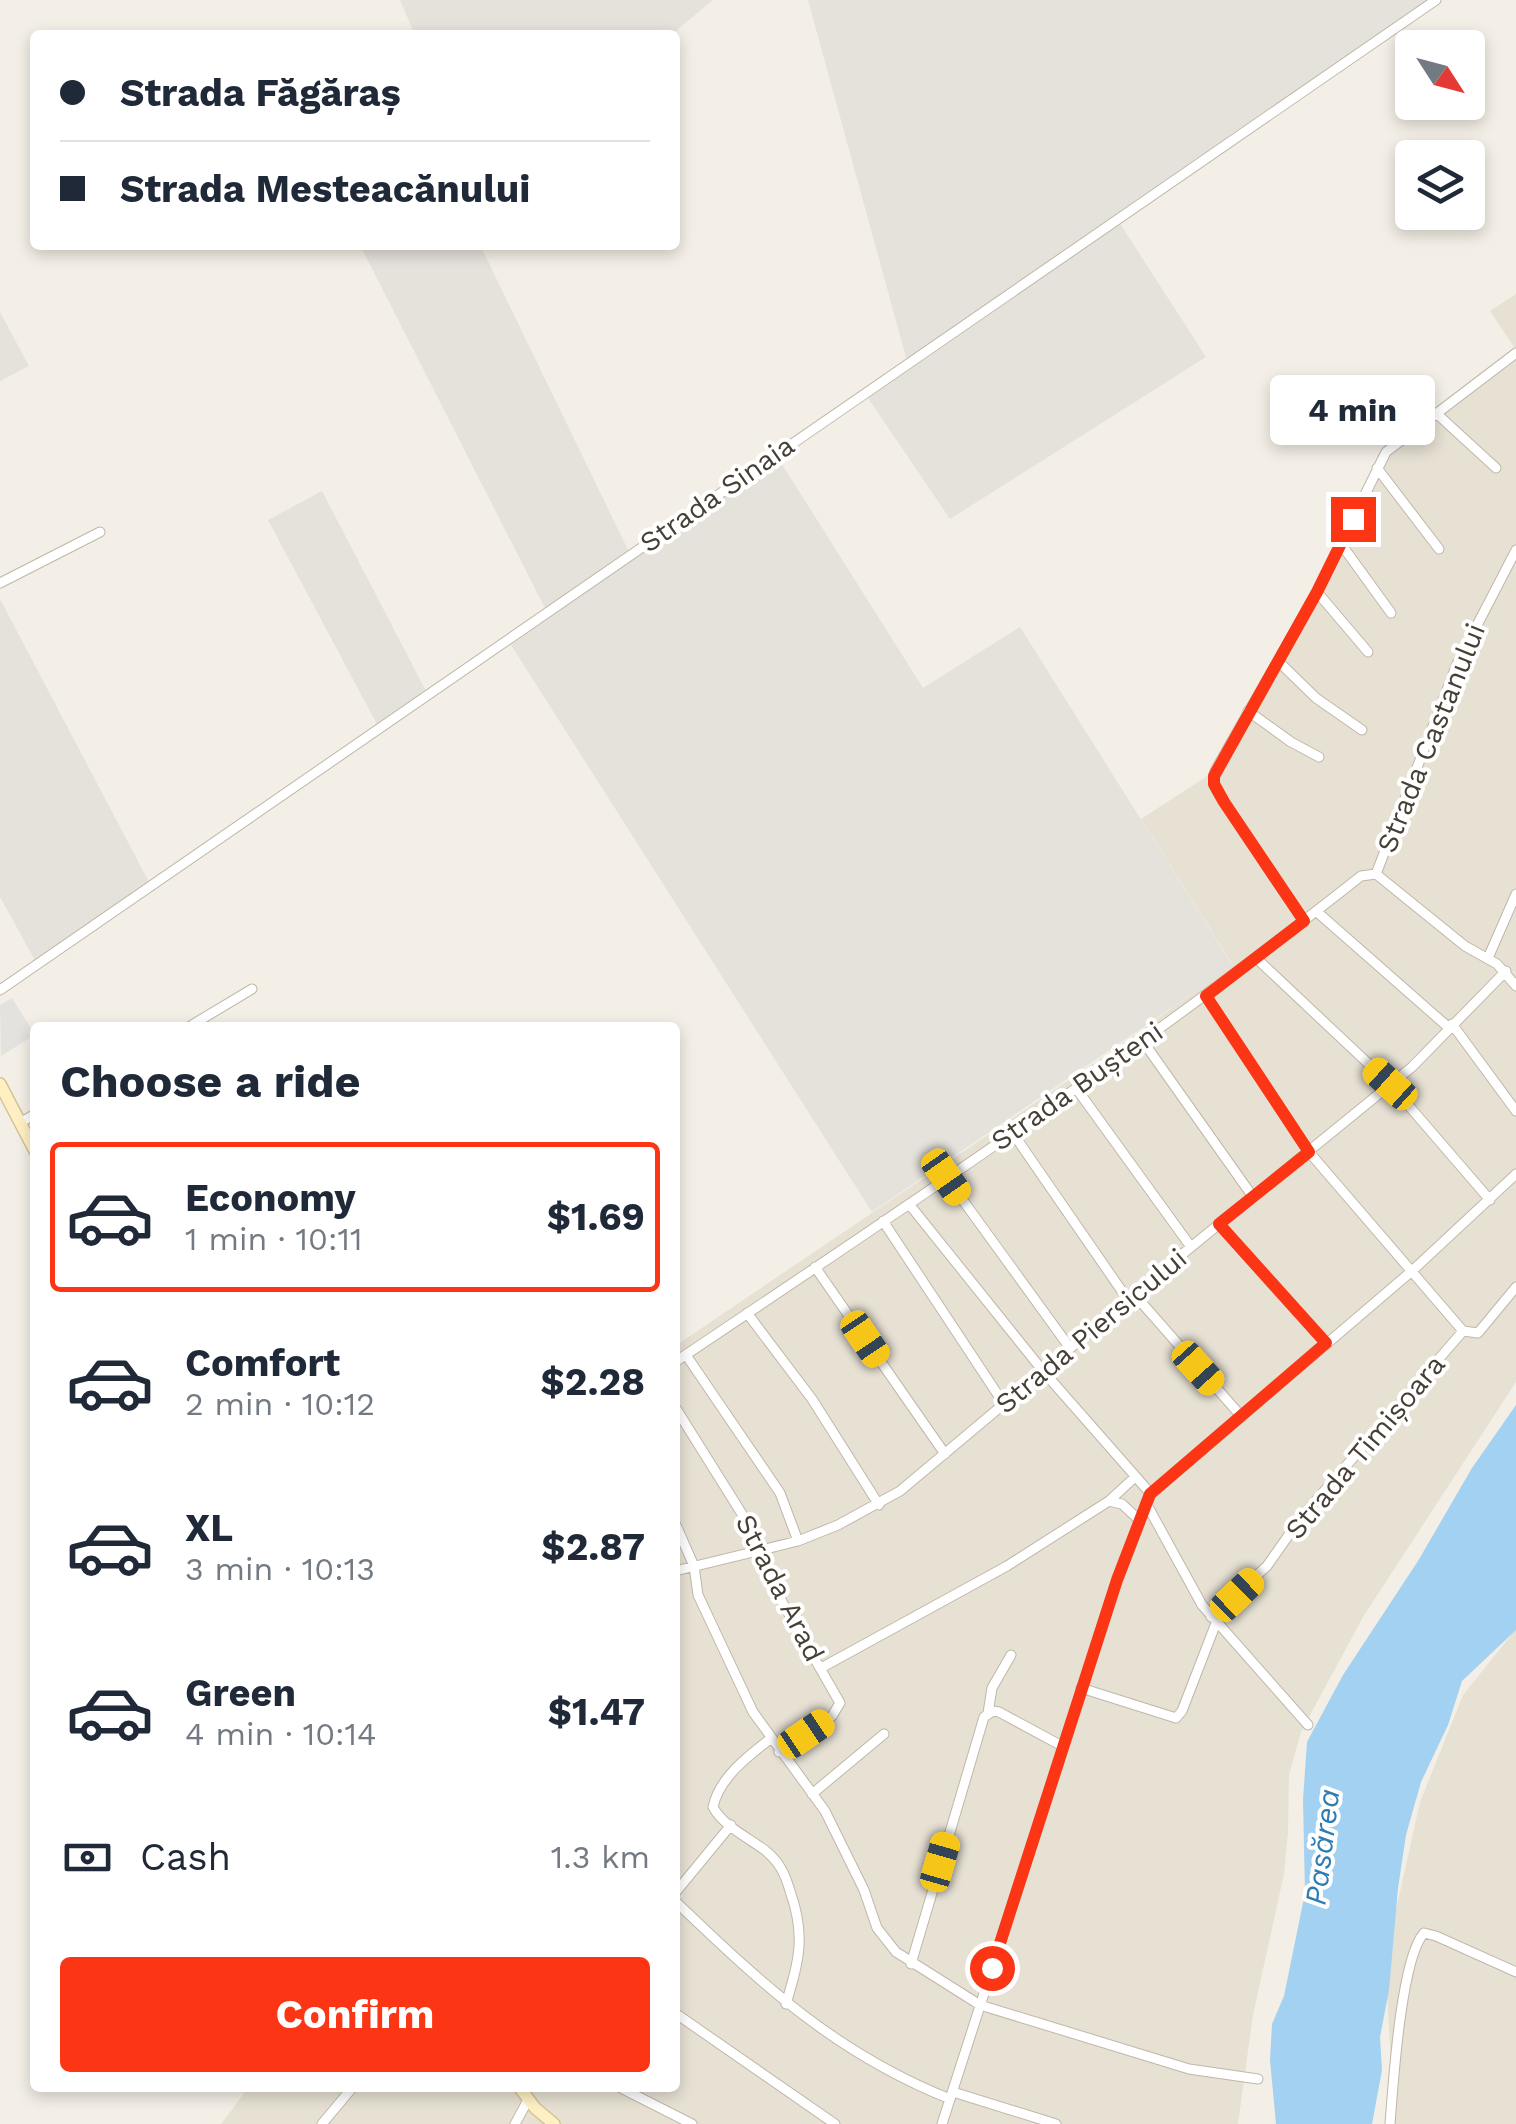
<!DOCTYPE html>
<meta charset="utf-8">
<style>
:root{--surface:#fff;--page:#f6f6f7;--text:#1f2937;--muted:#747a83;--line:#e0e1e3;--accent:#fc3514}
body{margin:0;font-family:"Work Sans",sans-serif;background:var(--page);color:var(--text);height:100vh;display:flex;flex-direction:column;font-size:38px;white-space:nowrap}
*{box-sizing:border-box;margin:0}
p{font-size:32px;color:var(--muted)}
.icon{flex:none;width:55px;height:55px;fill:none;stroke:currentColor;stroke-width:2;stroke-linecap:round;stroke-linejoin:round}
.map{position:relative;flex:1;overflow:hidden}
.side{position:absolute;left:30px;top:1022px;width:650px;height:1070px;display:flex;flex-direction:column;background:var(--surface);border-radius:10px;box-shadow:0 5px 15px #0003}
.side>*{flex:none}
.top-card{position:absolute;left:30px;top:30px;width:650px;height:220px;border-radius:10px;box-shadow:0 5px 15px #0003;display:grid;align-content:center;height:220px;padding:0 30px;background:var(--surface)}
.needle{width:65px;rotate:126deg}
.tools{position:absolute;left:1395px;top:30px;display:grid;gap:20px}
.tools a{display:grid;place-items:center;width:90px;height:90px;border-radius:10px;background:var(--surface);box-shadow:0 5px 15px #0003;font-size:50px}
.end{position:absolute;width:45px;height:45px;margin:-22px;border:12px solid #fc3514;background:#fff;box-shadow:0 0 0 5px #fff}
.from{border-radius:50%}
.bubble{position:absolute;height:70px;border-radius:10px;background:var(--surface);box-shadow:0 5px 15px #0003;font-size:32px;font-weight:700;line-height:70px;text-align:center}
.car{position:absolute;width:30px;height:60px;margin:-30px -15px;border-radius:12px;box-shadow:0 0 8px 2px #0007;background:linear-gradient(#f5c518 24%,#345 0 40%,#f5c518 0 76%,#345 0 86%,#f5c518 0)}
.top-card b{display:flex;align-items:center;gap:35px;height:95px;font-size:38px}
.top-card b+b{border-top:2px solid var(--line)}
.top-card i{width:25px;height:25px;background:var(--text)}
ul{padding:0;list-style:none}
li{display:flex;align-items:center;gap:30px;height:150px;margin:0 20px 15px;padding:0 10px;border:5px solid transparent;border-radius:10px}
li div{flex:1}
li b{display:block;font-size:38px}
li em{font-style:normal;font-weight:700}
li.current{border-color:var(--accent)}
li>.icon{width:90px;height:90px;stroke-width:1.5}
h2{padding:0 30px;font-size:45px;line-height:120px}
.pay{display:flex;align-items:center;gap:25px;height:110px;padding:0 30px;font-size:38px}
.pay p{margin-inline-start:auto}
.button{display:flex;gap:20px;margin-top:auto;padding:20px 30px}
.button a{flex:1;height:115px;border-radius:10px;background:var(--accent);color:#fff;font-size:40px;font-weight:700;line-height:115px;text-align:center}
.map>svg:first-child{display:block}
.residential{fill:#e7e1d4}
.industrial{fill:#e5e1db}
.parking{fill:#e4e2de}
.water{fill:#a2d1f1}
.lines{fill:none;stroke-linecap:round;stroke-linejoin:round}
.minor-casing{stroke:#bfb7a9;stroke-width:11}
.secondary-casing{stroke:#d4c396;stroke-width:14}
.minor{stroke:#fff;stroke-width:9}
.secondary{stroke:#fff0c4;stroke-width:11}
.route{stroke:#fc3514;stroke-width:12}
.labels{text-anchor:middle;dominant-baseline:central;stroke-width:8;stroke-linejoin:round;paint-order:stroke}
.street-label{font-size:28px;fill:#463f35;stroke:#fff}
.water-label{font-size:30px;font-style:italic;fill:#2d7cb3;stroke:#fff}
</style>
<div class="map">
<svg width="1516" height="2124" viewBox="0 0 1516 2124">
<rect width="100%" height="100%" fill="#f3efe6"/>
<path class="residential" d="M1516,294V350L1490,311Z
M1516,353V1382L1363,1617L1301,1732L1289,1775L1288,1832L1284,1874L1253,2015L1238,2124H221L248,2088H675V1346L1106,1055L1233,965L1141,819L1215,771L1278,661L1381,460Z
M1516,1629V2124H1385L1391,2061L1385,1959L1420,1802L1463,1695Z"/>
<path class="industrial" d="M400,0H713L671,35H415Z
M808,0H1436L1117,219L1206,357L950,519L864,392L907,361Z
M360,245H480L630,554L547,612Z
M0,312L29,366L0,381Z
M778,458L923,688L1020,627L1233,966L872,1212L511,645Z
M322,491L428,695L379,728L268,520Z
M0,599L150,884L37,964L0,897Z"/>
<path class="parking" d="M12,998L35,1035L1,1056L0,1005Z"/>
<path class="water" d="M1516,1405V1630L1462,1681L1448,1725L1421,1782L1406,1835L1398,1888L1389,1990L1380,2037L1382,2070L1372,2124H1276L1270,2060L1272,2024L1284,1996L1305,1893L1303,1800L1307,1742L1343,1675L1418,1561L1472,1468Z"/>
<g class="lines">
<g class="minor-casing">
<path id="minor" d="M1436,413L1496,468
M1377,468L1439,549
M1341,544L1391,613
M0,583L100,532
M1317,592L1368,652
M1278,661L1316,698L1362,730
M1248,711L1291,742L1319,757
M1376,874L1457,664L1516,550
M1376,874L1465,946L1497,964L1516,986
M1316,911L1448,1027
M1304,921L1217,791L1214,783L1215,771L1317,592L1386,452L1516,353
M1256,958L1390,1084L1490,1200
M1488,958L1516,894
M0,990L1436,0
M1205,995L1309,1152L1463,1331L1300,1519L1267,1566L1211,1617
M1452,1024L1516,1111
M187,1028L252,989
M1142,1040L1253,1197
M1076,1088L1191,1247
M20,1123L35,1114
M1012,1132L1128,1300
M946,1177L1070,1348
M909,1204L1043,1371L1151,1494
M883,1221L1004,1404
M1219,1224L1326,1343
M815,1267L945,1454
M1134,1294L1241,1416
M747,1313L812,1399L879,1505
M1463,1331L1478,1333L1516,1287
M686,1355L780,1493L798,1541
M675,1362C908,1206 1141,1050 1361,876L1376,874
M675,1407L747,1522L773,1586L840,1703L832,1716L779,1752
M1109,1501L1135,1477
M1146,1503L1202,1605L1308,1725
M675,1523L694,1566L698,1595L753,1712L825,1811L864,1890L877,1928L896,1952L980,2005L1189,2069L1258,2079
M675,1571L798,1541L838,1525L900,1491L1191,1247L1412,1067L1506,971
M821,1668L1007,1566L1109,1501L1122,1504L1138,1519
M1081,1688L1176,1718L1182,1711L1216,1623
M988,1713L992,1688L1011,1655
M770,1739C748,1756 719,1778 713,1807C723,1826 749,1838 766,1851C780,1863 785,1874 790,1891C806,1936 799,1960 786,2004
M812,1794L884,1734
M675,1893L731,1825
M675,1901C763,1985 835,2053 950,2099
M911,1964L984,1717L993,1711L999,1712L1062,1746
M675,2013L835,2124
M621,2088L692,2124
M953,2092L1056,2124
M322,2124L352,2088
M515,2124L528,2100
M942,2124L1117,1580L1151,1494L1413,1270L1516,1174
M1390,2124C1393,2085 1401,1958 1424,1933L1436,1936L1516,1972"/>
</g>
<g class="secondary-casing">
<path id="secondary" d="M0,1084L35,1151
M520,2088L535,2108L554,2124"/>
</g>
<use href="#minor" class="minor"/>
<use href="#secondary" class="secondary"/>
</g>
<g class="lines">
<path class="route" d="M992,1968L1117,1580L1150,1494L1326,1343L1219,1224L1309,1152L1206,996L1304,921L1224,802L1214,784V776L1317,592L1353,519"/>
</g>
<g class="labels">
<g class="street-label">
<text transform="translate(717 494) rotate(-35)">Strada Sinaia</text>
<text transform="translate(1431 738) rotate(-68)">Strada Castanului</text>
<text transform="translate(1077 1086) rotate(-35)">Strada Bușteni</text>
<text transform="translate(1091 1331) rotate(-40)">Strada Piersicului</text>
<text transform="translate(1365 1447) rotate(-50)">Strada Timișoara</text>
<text transform="translate(780 1588) rotate(63)">Strada Arad</text>
</g>
<g class="water-label">
<text transform="translate(1322 1847) rotate(-83)">Pasărea</text>
</g>
</g>
</svg>
<div class="tools">
<a><svg class="needle" viewBox="-14 -14 28 28"><path d="M0-13l5 13h-10z" fill="#e53935"/><path d="M0 13l5-13h-10z" fill="#747a83"/></svg></a>
<a><svg class="icon" aria-label="layers" viewBox="0 0 24 24"><path d="M12 4l9 5-9 5-9-5zM3 14l9 5 9-5"/></svg></a>
</div>
<i class="end from" style="left:992px;top:1968px"></i>
<i class="end" style="left:1353px;top:519px"></i>
<div class="bubble" style="left:1270px;top:375px;width:165px">4 min</div>
<i class="car" style="left:1390px;top:1084px;rotate:312deg"></i>
<i class="car" style="left:946px;top:1177px;rotate:145deg"></i>
<i class="car" style="left:865px;top:1339px;rotate:146deg"></i>
<i class="car" style="left:1198px;top:1368px;rotate:138deg"></i>
<i class="car" style="left:1237px;top:1595px;rotate:46deg"></i>
<i class="car" style="left:806px;top:1734px;rotate:56deg"></i>
<i class="car" style="left:940px;top:1862px;rotate:16deg"></i>
<div class="top-card">
<b><i class="from"></i>Strada Făgăraș</b>
<b><i></i>Strada Mesteacănului</b>
</div>
<section class="side">
<h2>Choose a ride</h2>
<ul>
<li class="current"><svg class="icon" aria-label="car" viewBox="0 0 24 24"><path d="M5 17H2v-5l4-1 3-4h7l3 4 3 1v5h-3M9 17h6M6 11h13"/><circle cx="7" cy="17" r="2"/><circle cx="17" cy="17" r="2"/></svg><div><b>Economy</b><p>1 min · 10:11</p></div><em>$1.69</em></li>
<li><svg class="icon" aria-label="car" viewBox="0 0 24 24"><path d="M5 17H2v-5l4-1 3-4h7l3 4 3 1v5h-3M9 17h6M6 11h13"/><circle cx="7" cy="17" r="2"/><circle cx="17" cy="17" r="2"/></svg><div><b>Comfort</b><p>2 min · 10:12</p></div><em>$2.28</em></li>
<li><svg class="icon" aria-label="car" viewBox="0 0 24 24"><path d="M5 17H2v-5l4-1 3-4h7l3 4 3 1v5h-3M9 17h6M6 11h13"/><circle cx="7" cy="17" r="2"/><circle cx="17" cy="17" r="2"/></svg><div><b>XL</b><p>3 min · 10:13</p></div><em>$2.87</em></li>
<li><svg class="icon" aria-label="car" viewBox="0 0 24 24"><path d="M5 17H2v-5l4-1 3-4h7l3 4 3 1v5h-3M9 17h6M6 11h13"/><circle cx="7" cy="17" r="2"/><circle cx="17" cy="17" r="2"/></svg><div><b>Green</b><p>4 min · 10:14</p></div><em>$1.47</em></li>
</ul>
<div class="pay"><svg class="icon" aria-label="cash" viewBox="0 0 24 24"><path d="M3 7h18v10H3z"/><circle cx="12" cy="12" r="2"/></svg>Cash<p>1.3 km</p></div>
<div class="button"><a>Confirm</a></div>
</section>
</div>
